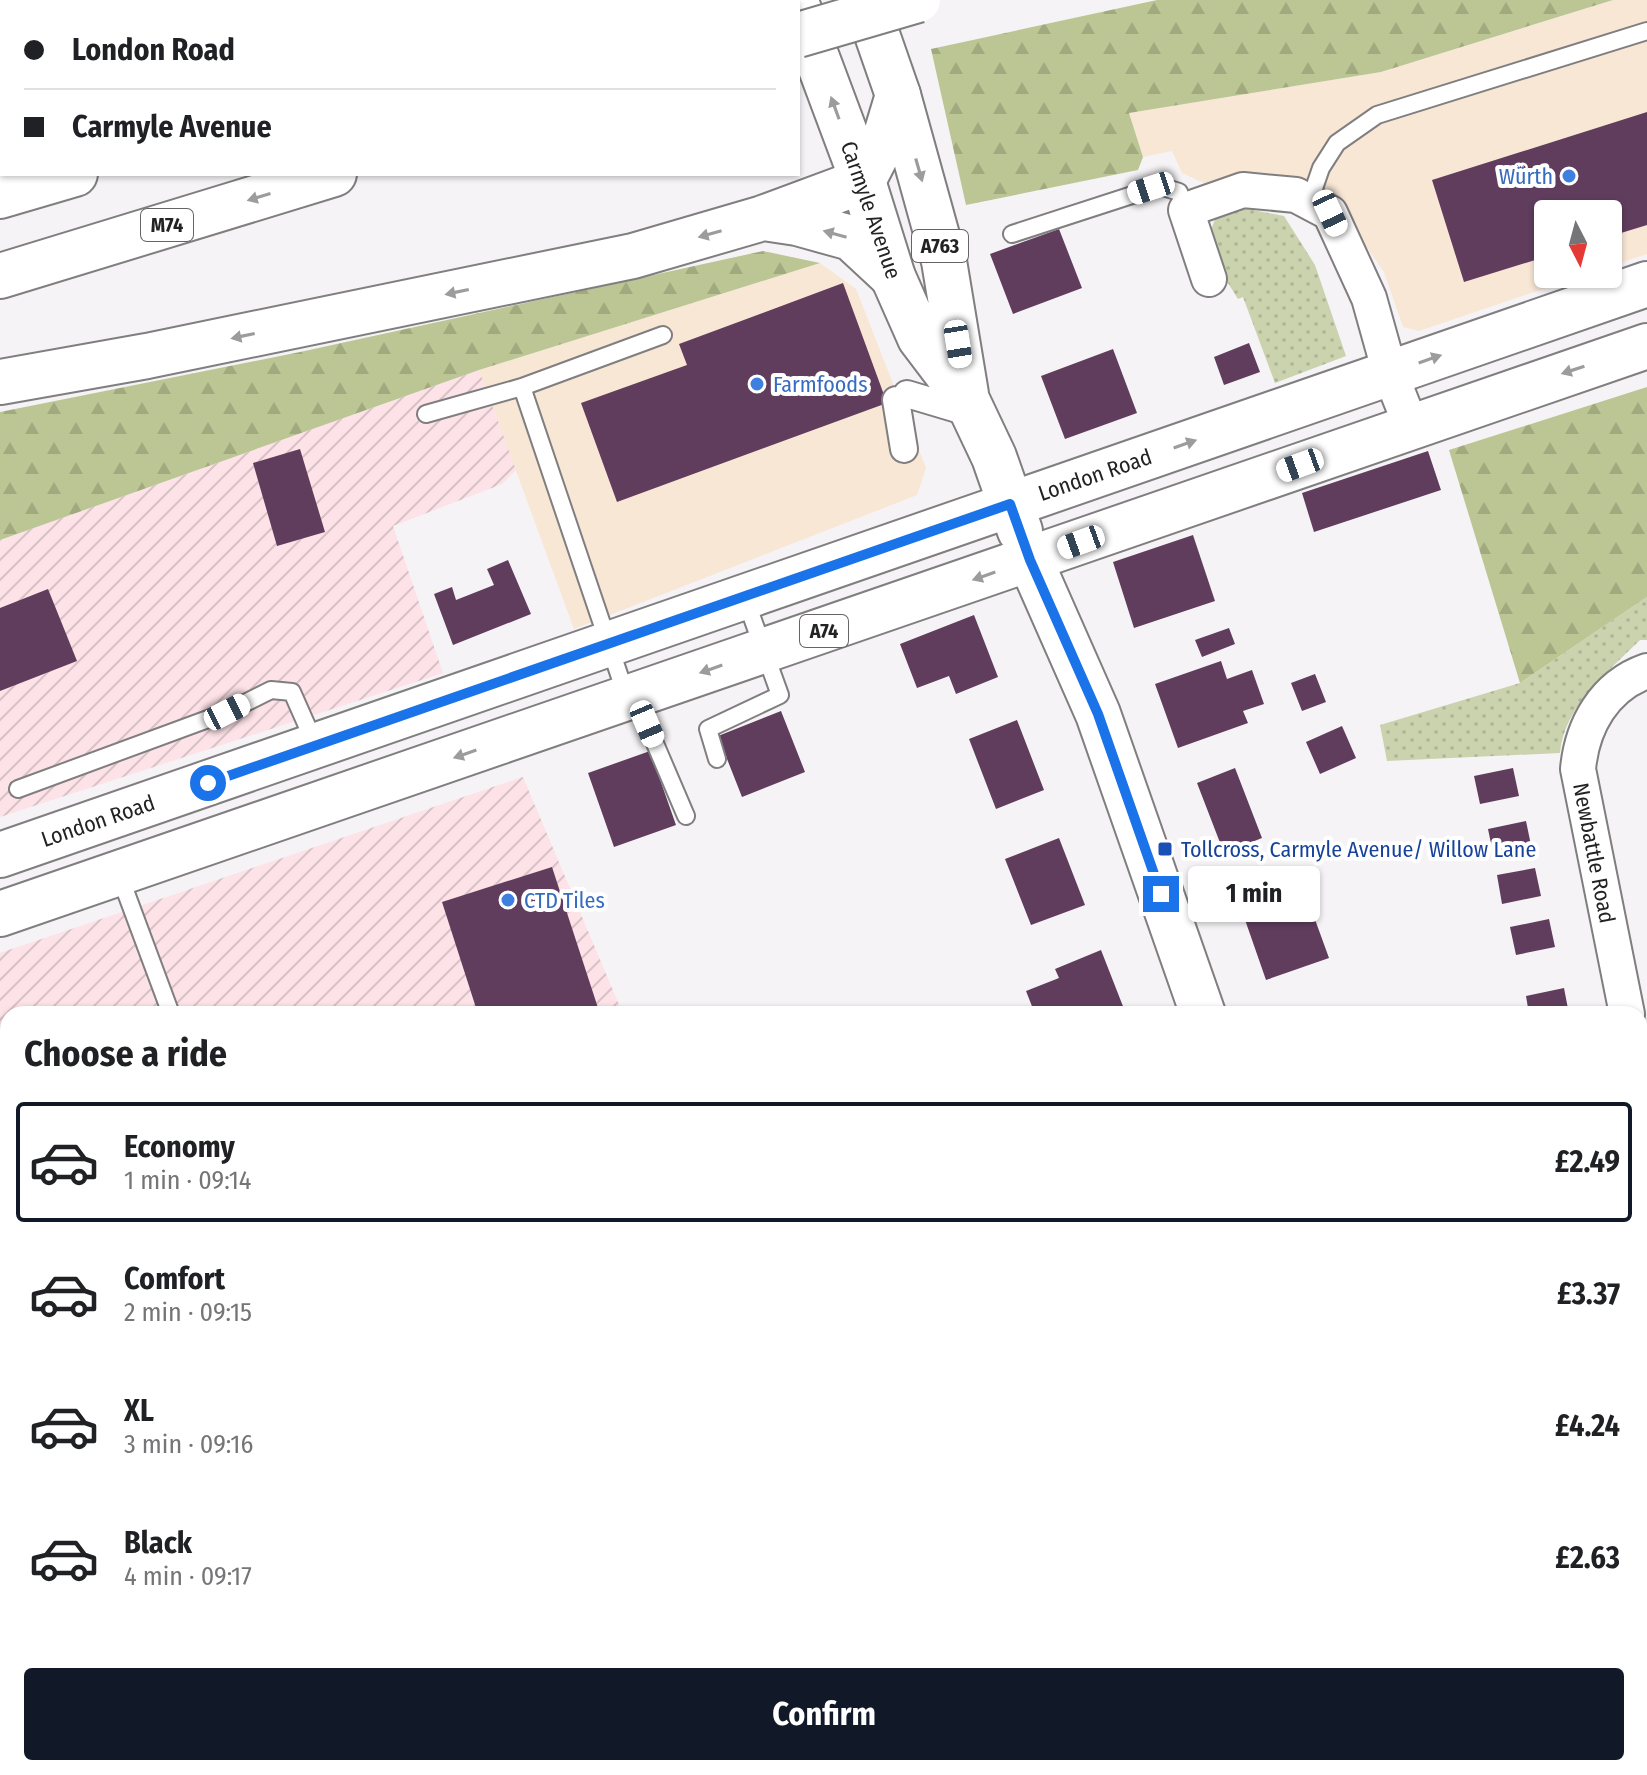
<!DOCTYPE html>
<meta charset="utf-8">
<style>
:root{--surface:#fff;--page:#f2f2f2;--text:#202124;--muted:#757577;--line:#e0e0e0;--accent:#111827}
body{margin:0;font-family:"Fira Sans Condensed",sans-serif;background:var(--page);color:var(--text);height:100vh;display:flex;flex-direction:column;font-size:30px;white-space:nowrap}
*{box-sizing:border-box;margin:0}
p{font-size:26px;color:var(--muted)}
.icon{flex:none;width:44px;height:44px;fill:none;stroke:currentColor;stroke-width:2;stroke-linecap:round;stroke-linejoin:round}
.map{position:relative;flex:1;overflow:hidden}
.sheet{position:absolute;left:0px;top:1006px;width:1648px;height:770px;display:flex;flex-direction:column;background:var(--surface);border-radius:24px 24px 0 0;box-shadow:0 2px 6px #0004}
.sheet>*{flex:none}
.guide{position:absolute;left:0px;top:0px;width:800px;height:176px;box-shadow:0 2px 6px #0004;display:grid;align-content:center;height:176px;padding:0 24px;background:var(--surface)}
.needle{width:52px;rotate:174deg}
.controls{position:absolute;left:1534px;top:200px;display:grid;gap:16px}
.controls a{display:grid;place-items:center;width:88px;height:88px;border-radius:8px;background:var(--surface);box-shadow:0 2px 6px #0004;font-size:40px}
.end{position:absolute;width:36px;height:36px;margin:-18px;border:10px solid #1a73e8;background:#fff;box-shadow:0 0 0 4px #fff}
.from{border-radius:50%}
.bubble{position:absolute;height:56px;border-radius:8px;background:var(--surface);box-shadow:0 2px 6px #0004;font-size:26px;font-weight:700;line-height:56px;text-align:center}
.car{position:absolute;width:24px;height:48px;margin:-24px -12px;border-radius:10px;box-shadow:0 0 6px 2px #0007;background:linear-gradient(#fff 24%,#345 0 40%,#fff 0 76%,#345 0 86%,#fff 0)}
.guide b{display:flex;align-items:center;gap:28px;height:76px;font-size:30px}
.guide b+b{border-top:2px solid var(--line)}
.guide i{width:20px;height:20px;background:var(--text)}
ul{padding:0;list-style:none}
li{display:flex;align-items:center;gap:24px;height:120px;margin:0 16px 12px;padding:0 8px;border:4px solid transparent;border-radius:8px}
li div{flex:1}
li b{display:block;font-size:30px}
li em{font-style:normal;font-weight:700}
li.on{border-color:var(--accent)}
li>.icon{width:72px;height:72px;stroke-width:1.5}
h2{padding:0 24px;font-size:36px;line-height:96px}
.primary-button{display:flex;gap:16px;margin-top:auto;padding:16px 24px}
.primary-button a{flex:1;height:92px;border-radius:8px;background:var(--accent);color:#fff;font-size:32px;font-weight:700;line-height:92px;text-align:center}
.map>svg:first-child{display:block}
.commercial{fill:#f8e7d5}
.industrial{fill:url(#industrial-furrows)}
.grass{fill:url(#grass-dots)}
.forest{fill:url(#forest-firs)}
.building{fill:#603d5d}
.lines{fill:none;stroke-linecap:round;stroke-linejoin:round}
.service-casing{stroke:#817e80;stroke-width:20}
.pedestrian-casing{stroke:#817e80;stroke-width:30}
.minor-casing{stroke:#817e80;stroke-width:38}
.secondary-casing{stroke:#817e80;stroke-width:48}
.primary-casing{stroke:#817e80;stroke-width:48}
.motorway-casing{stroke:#817e80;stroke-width:48}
.service{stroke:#fff;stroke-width:16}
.pedestrian{stroke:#fff;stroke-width:26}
.minor{stroke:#fff;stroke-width:34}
.secondary{stroke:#fff;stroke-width:44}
.primary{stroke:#fff;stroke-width:44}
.motorway{stroke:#fff;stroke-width:44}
.motorway-bridge-casing{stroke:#817e80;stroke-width:48;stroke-linecap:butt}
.motorway-bridge{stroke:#fff;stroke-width:44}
.oneway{fill:#9c9c9c}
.route{stroke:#1a73e8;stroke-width:10}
.shop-dot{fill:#3f7fe0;stroke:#fff;stroke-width:3}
.transit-dot{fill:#1a4fb4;stroke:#fff;stroke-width:3}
.labels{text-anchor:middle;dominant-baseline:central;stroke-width:8;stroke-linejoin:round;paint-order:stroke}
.shield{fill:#fff;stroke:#666566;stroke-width:2}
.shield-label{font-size:20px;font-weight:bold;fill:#242324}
.shop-label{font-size:22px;fill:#366cbe;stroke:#fff;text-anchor:start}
.street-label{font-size:22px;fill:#242324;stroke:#fff}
.transit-label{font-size:22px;fill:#164399;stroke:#fff;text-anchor:start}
</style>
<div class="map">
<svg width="1647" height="1775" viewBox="0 0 1647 1775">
<defs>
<pattern id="industrial-furrows" width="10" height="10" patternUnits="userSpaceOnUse" patternTransform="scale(2)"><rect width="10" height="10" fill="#fde2e7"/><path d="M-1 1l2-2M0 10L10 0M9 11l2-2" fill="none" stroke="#d9c2c6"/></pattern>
<pattern id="grass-dots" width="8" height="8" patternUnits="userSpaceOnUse" patternTransform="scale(2)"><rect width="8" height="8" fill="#cad3ae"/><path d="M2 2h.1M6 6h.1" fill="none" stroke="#adb596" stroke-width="1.8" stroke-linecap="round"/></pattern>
<pattern id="forest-firs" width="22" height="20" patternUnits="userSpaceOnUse" patternTransform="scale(2)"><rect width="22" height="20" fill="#bbc694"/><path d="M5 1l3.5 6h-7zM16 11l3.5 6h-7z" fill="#a1aa7f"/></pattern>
</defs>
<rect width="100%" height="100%" fill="#f5f3f5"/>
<path class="commercial" d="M1613,0H1647V254L1608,267V214H1548V274H1587L1419,331L1403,327L1384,272L1342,212L1237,176L1204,183L1182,173L1172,151L1143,157L1129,113L1381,72Z
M820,263L856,289L926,468L917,495L574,629L479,370Z
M0,1359L8,1362V1768H104L105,1775H0Z"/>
<path class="industrial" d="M479,370L516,470L502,484L393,526L443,673L0,817V540Z
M523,777L623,1014H8V1362L0,1359V953Z"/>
<path class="grass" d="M1243,208L1284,216L1315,265L1346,356L1275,383L1243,297L1238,299C1222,272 1199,246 1217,216Z
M1647,597V640H1640C1608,672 1564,706 1560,753L1387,761L1380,725L1520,683Z"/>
<path class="forest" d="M1157,0H1613L1381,72L1129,113L1143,157L1138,170L966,205L931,49Z
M763,251L820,263L479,370L0,540V412L300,352Z
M1647,387V597L1520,683L1449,450Z
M1010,1768H1106L1107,1775H1010Z"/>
<path class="building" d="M1647,112V225L1608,237V214H1548V256L1464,282L1432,180Z
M1059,229L1082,288L1013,314L990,254Z
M843,283L887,403L617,502L581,403L687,365L679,344Z
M1249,343L1260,372L1224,385L1214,357Z
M1113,349L1137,413L1065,439L1041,376Z
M300,449L325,532L277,546L253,463Z
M1428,451L1441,490L1314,532L1302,493Z
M1193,535L1215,601L1134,628L1113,562Z
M508,560L531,614L453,645L434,594L452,587L456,600L494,585L487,569Z
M48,589L77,661L0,691V608Z
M974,615L998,677L956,694L949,676L917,688L900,644Z
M1229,628L1235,644L1202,657L1195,640Z
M1221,661L1227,679L1252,670L1264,704L1243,711L1248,723L1178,748L1155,684Z
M1315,674L1326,702L1302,711L1291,683Z
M781,711L805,772L742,797L718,736Z
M1017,720L1044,790L996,809L969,739Z
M1342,726L1356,758L1320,774L1306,742Z
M650,751L676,825L614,847L588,773Z
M1235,768L1262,838L1224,853L1197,783Z
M1513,768L1519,796L1480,804L1474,776Z
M1526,821L1532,850L1494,858L1488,829Z
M1059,838L1085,905L1031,925L1005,859Z
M552,867L600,1014H478L442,902Z
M1535,868L1541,896L1502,904L1497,875Z
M1305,892L1329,958L1266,980L1243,914Z
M1549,919L1555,947L1516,955L1510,927Z
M1101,950L1126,1014H1035L1026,991L1059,978L1055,969Z
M1564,988L1569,1014H1529L1526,996Z
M1647,1194V1238L1640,1244V1199Z
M1640,1445L1647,1448V1489L1640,1486Z
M1640,1530L1647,1542V1589L1643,1591Z
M1253,1768H1299L1300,1775H1254Z
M1476,1768H1608L1609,1775H1477Z"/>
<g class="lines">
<g class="service-casing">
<path id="service" d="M1310,200L1321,168L1337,143L1377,115L1647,31
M1012,234L1160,186L1179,192L1186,210
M522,387L627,698L642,713L686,816
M426,414L522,387L663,335
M717,759L708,729L780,695L745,598
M18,789L227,712L271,690L292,692L315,744
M119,874L171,1014
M0,1407L8,1409
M0,1485L8,1482
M1640,1611L1647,1607
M185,1768L186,1775
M1450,1768L1451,1775
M992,1775V1768"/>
</g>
<g class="pedestrian-casing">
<path id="pedestrian" d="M907,394L974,414
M896,400L904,449"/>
</g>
<g class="minor-casing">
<path id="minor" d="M1209,279L1186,210L1243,190L1296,195L1330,213L1369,298L1390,373L1411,426
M1627,1014L1578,769C1582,726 1604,686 1647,671
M1640,1067L1647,1085"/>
</g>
<g class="secondary-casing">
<path id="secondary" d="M1030,560L1098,714L1203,1014
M1384,1768L1385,1775"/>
</g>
<g class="primary-casing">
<path id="primary" d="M865,0L898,95L944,261L966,394
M798,7L863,181L893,277L920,338L967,400L994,457L1020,531
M0,855L1647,284
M0,914L1647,346"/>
</g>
<g class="motorway-casing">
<path id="motorway" d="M179,2L183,0
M630,2L637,0
M0,90L2,89
M0,196L75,174
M763,218L797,223L851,238L893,277
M0,276L334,174
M0,382L147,356L633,256L763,218L863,181L885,138L898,95"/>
</g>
<use href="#service" class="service"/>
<use href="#pedestrian" class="pedestrian"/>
<use href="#minor" class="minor"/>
<use href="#secondary" class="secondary"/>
<use href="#primary" class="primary"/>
<use href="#motorway" class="motorway"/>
<g class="motorway-bridge-casing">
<path id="motorway-bridge" d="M798,35L918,0"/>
</g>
<use href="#motorway-bridge" class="motorway-bridge"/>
</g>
<defs><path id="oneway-solid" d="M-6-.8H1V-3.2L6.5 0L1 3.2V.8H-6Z" transform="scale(2)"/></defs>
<g class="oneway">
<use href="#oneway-solid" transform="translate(835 108) rotate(-110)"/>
<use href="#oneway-solid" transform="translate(919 170) rotate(74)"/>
<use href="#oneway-solid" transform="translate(259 197) rotate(163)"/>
<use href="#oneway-solid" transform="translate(710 234) rotate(164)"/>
<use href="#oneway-solid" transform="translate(835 234) rotate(-164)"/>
<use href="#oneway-solid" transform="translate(457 292) rotate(168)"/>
<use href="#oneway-solid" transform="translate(243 336) rotate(168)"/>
<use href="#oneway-solid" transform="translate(1430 359) rotate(-19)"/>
<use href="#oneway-solid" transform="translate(1573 370) rotate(162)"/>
<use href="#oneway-solid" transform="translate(1185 444) rotate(-19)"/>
<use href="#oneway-solid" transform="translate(984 576) rotate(161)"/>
<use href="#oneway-solid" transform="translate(711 669) rotate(161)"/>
<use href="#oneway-solid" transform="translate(465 754) rotate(161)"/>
</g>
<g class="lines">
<path class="route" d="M208,783L1010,504L1030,560L1098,714L1161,894"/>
</g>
<g class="shop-dot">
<circle cx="1569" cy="176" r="8"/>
<circle cx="757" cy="384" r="8"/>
<circle cx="508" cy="900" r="8"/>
</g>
<rect class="transit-dot" x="1157" y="841" width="16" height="16" rx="4"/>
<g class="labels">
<g class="shield">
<rect x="141" y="209" width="52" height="32" rx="6"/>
<rect x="912" y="230" width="56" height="32" rx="6"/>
<rect x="800" y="615" width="48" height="32" rx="6"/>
</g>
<g class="shield-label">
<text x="167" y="225">M74</text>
<text x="940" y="246">A763</text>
<text x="824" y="631">A74</text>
</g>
<g class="shop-label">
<text x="1553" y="176" text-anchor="end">Würth</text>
<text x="773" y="384">Farmfoods</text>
<text x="524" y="900">CTD Tiles</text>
</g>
<g class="street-label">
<text transform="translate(871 210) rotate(71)">Carmyle Avenue</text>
<text transform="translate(1095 475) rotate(-19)">London Road</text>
<text transform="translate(98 821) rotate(-19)">London Road</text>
<text transform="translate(1594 853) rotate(79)">Newbattle Road</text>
</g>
<g class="transit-label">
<text x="1181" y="849">Tollcross, Carmyle Avenue/ Willow Lane</text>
</g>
</g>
</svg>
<div class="controls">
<a><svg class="needle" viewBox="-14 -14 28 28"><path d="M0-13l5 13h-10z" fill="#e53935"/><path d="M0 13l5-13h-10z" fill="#757577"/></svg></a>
</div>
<i class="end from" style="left:208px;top:783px"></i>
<i class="end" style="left:1161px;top:894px"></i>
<div class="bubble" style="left:1188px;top:866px;width:132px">1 min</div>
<i class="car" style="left:1151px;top:188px;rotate:252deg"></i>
<i class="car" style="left:1330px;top:213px;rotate:155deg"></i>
<i class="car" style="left:958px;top:344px;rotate:171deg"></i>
<i class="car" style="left:1300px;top:465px;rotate:250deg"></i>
<i class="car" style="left:1081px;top:542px;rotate:250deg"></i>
<i class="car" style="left:227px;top:712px;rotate:63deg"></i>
<i class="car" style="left:647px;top:724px;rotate:157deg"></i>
<div class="guide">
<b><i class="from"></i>London Road</b>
<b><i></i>Carmyle Avenue</b>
</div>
<section class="sheet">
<h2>Choose a ride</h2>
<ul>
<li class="on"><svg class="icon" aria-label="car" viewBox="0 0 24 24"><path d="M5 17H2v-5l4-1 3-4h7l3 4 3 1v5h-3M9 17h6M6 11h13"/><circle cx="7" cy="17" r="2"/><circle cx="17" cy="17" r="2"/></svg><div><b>Economy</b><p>1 min · 09:14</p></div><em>£2.49</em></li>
<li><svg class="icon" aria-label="car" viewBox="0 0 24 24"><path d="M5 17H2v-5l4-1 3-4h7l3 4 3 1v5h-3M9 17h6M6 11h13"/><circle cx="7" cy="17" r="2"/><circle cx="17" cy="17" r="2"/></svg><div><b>Comfort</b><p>2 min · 09:15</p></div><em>£3.37</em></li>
<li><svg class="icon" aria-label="car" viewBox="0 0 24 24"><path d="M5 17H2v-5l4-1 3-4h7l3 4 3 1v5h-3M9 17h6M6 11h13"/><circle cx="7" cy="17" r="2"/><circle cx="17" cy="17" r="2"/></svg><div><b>XL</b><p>3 min · 09:16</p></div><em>£4.24</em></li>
<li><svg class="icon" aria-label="car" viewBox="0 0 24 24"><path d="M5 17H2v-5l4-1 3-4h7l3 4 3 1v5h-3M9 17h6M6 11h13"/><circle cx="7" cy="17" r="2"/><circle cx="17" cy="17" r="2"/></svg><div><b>Black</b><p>4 min · 09:17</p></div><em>£2.63</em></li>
</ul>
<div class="primary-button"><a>Confirm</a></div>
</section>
</div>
